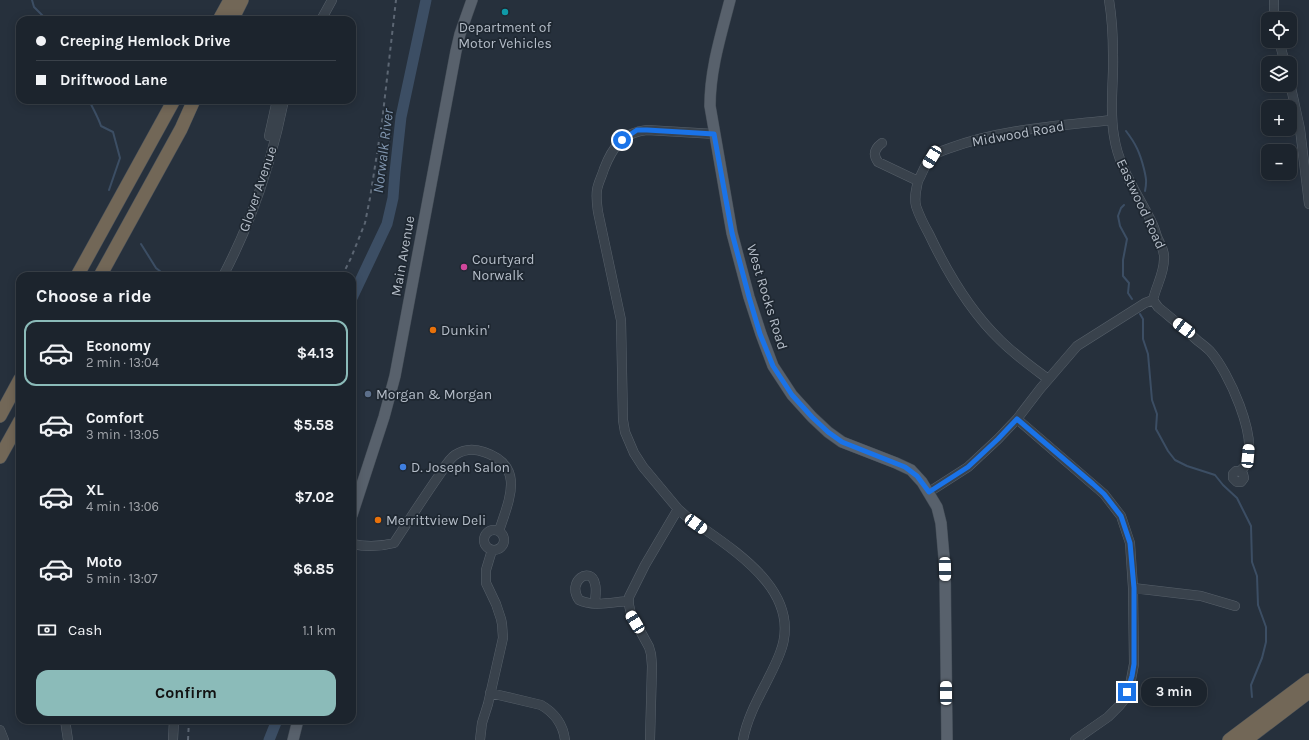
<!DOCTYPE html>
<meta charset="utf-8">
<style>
:root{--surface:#1c242d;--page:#252c35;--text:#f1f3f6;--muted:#a0a4aa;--line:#3a4149;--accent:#8bbbb9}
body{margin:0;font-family:Karla,sans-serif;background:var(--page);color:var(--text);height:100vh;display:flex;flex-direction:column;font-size:15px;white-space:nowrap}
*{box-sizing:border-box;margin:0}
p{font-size:13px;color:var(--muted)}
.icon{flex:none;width:22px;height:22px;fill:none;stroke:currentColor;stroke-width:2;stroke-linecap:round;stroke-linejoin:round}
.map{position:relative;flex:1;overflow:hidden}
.sheet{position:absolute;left:16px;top:272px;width:340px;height:452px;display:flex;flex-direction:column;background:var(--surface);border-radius:12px;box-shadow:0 2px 10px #0003,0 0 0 1px var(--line)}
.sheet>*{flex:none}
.banner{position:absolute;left:16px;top:16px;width:340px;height:88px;border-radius:12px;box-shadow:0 2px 10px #0003,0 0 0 1px var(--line);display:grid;align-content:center;height:88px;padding:0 20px;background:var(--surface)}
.buttons{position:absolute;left:1261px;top:12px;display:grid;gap:8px}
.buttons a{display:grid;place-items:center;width:36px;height:36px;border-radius:8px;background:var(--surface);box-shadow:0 2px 10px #0003,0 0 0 1px var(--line);font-size:20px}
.end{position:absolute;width:18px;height:18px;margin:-9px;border:5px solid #1a73e8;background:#fff;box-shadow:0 0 0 2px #fff}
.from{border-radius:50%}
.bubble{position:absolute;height:28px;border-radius:12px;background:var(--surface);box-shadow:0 2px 10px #0003,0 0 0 1px var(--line);font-size:13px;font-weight:700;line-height:28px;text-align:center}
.car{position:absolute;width:12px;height:24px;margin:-12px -6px;border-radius:5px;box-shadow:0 0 3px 1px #0007;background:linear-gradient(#fff 24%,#345 0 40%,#fff 0 76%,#345 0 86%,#fff 0)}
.banner b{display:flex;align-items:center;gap:14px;height:38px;font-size:15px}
.banner b+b{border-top:1px solid var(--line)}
.banner i{width:10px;height:10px;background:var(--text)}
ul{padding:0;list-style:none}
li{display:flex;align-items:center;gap:12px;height:66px;margin:0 8px 6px;padding:0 12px;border:2px solid transparent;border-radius:12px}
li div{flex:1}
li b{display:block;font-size:15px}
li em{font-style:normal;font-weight:700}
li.current{border-color:var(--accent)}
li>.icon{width:36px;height:36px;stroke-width:1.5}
h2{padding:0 20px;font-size:18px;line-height:48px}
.pay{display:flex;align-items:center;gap:10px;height:44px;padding:0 20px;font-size:15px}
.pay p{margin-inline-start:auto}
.button{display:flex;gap:8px;margin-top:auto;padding:8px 20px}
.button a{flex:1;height:46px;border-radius:12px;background:var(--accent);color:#111;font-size:16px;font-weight:700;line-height:46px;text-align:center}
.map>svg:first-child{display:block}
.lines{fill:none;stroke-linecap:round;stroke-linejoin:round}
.stream{stroke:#3c4e64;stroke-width:2}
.river{stroke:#3c4e64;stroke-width:11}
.minor-casing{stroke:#57606a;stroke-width:10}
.major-casing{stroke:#424b55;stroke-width:12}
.highway-casing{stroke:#444d57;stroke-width:14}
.minor{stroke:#39424c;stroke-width:9}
.major{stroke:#58616c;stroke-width:11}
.highway{stroke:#726757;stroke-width:13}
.rail{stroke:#5c6673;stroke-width:2;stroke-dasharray:4 4;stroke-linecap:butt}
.route{stroke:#1a73e8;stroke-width:5}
.culture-dot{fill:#0f9aa8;stroke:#1e2731;stroke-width:1.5}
.hotel-dot{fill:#d1479c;stroke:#1e2731;stroke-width:1.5}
.food-dot{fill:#e8710a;stroke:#1e2731;stroke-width:1.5}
.service-dot{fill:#5c6f8a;stroke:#1e2731;stroke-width:1.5}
.shop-dot{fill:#3f7fe0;stroke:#1e2731;stroke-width:1.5}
.labels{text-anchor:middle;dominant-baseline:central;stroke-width:3.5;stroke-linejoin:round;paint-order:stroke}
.poi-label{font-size:14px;fill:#b5bdc8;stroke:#1e2731;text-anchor:start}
.street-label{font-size:14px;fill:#b5bdc8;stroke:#1e2731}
.water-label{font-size:15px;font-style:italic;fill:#7f94ad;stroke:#1e2731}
</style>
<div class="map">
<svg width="1309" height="740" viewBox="0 0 1309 740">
<rect width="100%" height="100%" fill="#26303c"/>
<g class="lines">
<path class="stream" d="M32,0L34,7L47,20
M89,100C93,109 98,117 101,126L113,132L120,158L109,190
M1126,131C1136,144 1140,153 1144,169C1146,178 1147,181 1145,191
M1124,205L1121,208L1118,216L1120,226L1127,239L1123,260V276L1129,283L1128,293L1132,299
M141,244L156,268L166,276
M1140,314L1143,319V339L1148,354L1152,400L1157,414L1156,429L1168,451L1175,460L1187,466L1215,475L1223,485L1237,498L1251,526L1252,562L1257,576L1258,605L1266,627V642L1262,658L1251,685L1252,697"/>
<path class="river" d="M352,298L387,224L393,198L395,172L401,117L426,0
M269,740L277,720"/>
<g class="minor-casing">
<path id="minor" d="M1109,0C1112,18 1113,36 1113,55C1114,82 1109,109 1114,136C1119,170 1139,195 1153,225C1155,229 1156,235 1158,239C1161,246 1165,251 1164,259C1164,274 1156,286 1153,300
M1274,19V0
M321,20L332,0
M1279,41L1285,63
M1290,83L1300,129L1309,204
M715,134L647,130C623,132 612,148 604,169C602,176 598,183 597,190C596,197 597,205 598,212L621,320L623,420L625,432L634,453L643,467L678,509L686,516C728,547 805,589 780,653C769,682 749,708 743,740
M269,136L277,100
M882,143C874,149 873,155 878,162L918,181C916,190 914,197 916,206C919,215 924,225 929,234C947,272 970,311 1000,340C1015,355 1032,367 1048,379
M918,181C922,174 925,164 931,157C936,153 944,150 950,148C1001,129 1058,126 1112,120
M223,276C252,221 272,160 284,100
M1153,300L1158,307C1171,318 1185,329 1198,341C1202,344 1206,347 1210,351C1228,371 1259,438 1246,464C1245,467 1242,469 1240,471H1236L1233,474V478L1237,482H1241L1244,478L1243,474L1240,471
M1017,419L1104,494L1121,516L1130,543L1133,588L1134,664L1130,685L1124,700L1120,705L1108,717L1075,740
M929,492L968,467L998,439L1017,419L1040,389L1077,346L1145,303L1153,300
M484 540a10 10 0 1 1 20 0a10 10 0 1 1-20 0Z
M352,544C366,547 379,547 394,543C409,520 424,497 440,474C444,468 449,459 455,455C464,449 473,448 484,452C526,466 509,500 499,531
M1133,588L1201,596L1235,606
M595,603C595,597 597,590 595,584C591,565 566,581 579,600C593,607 613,602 628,601
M490,693L541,705C555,713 563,724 565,740
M65,720L68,740
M0,730L4,740
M173,740L174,720
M480,740L482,723L488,704L503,638L502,624L501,619L496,604L486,583V570L492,550
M650,740L652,666L651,654L649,647L631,614L629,605V597L645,565L678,509"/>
</g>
<g class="major-casing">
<path id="major" d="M730,0C721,35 710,69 710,106L732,233L749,297L761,334L773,366L792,395L812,417L828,432L842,442L896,463L911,470L922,482L937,507L941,523L945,569L947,740
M352,515L384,417L395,376L456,51L460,34L472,0
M293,740L298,720"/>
</g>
<g class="highway-casing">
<path id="highway" d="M219,20L230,0
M232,20L242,0
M77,276L174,100
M100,276L181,129L194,100
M0,416L20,379
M0,457L20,421
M1229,740L1309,680
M1246,740L1309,692"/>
</g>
<use href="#minor" class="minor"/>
<use href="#major" class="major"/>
<use href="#highway" class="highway"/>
<path class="rail" d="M342,276L351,258L365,223L370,198L382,122L396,0
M188,740L189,720"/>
</g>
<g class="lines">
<path class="route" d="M622,140L637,130H647L714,134L732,233L749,297L760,334L773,366L792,395L812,417L828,432L842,442L905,467L917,476L929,492L968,467L998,439L1017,419L1093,484L1104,494L1121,516L1130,543L1134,588V664L1132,676L1127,692"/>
</g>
<circle class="culture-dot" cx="505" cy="12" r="4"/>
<circle class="hotel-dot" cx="464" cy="267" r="4"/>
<g class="food-dot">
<circle cx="433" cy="330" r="4"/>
<circle cx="378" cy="520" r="4"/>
</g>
<circle class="service-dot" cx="368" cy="394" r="4"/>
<circle class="shop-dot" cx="403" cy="467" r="4"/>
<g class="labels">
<g class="poi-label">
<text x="505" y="27" text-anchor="middle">Department of<tspan x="505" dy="16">Motor Vehicles</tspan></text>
<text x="472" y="259">Courtyard<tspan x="472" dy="16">Norwalk</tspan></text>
<text x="441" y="330">Dunkin'</text>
<text x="376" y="394">Morgan &amp; Morgan</text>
<text x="411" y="467">D. Joseph Salon</text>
<text x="386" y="520">Merrittview Deli</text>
</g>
<g class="street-label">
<text transform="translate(1018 134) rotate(-10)">Midwood Road</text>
<text transform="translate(258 189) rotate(-71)">Glover Avenue</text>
<text transform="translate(1141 204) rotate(65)">Eastwood Road</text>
<text transform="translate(403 256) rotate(-80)">Main Avenue</text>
<text transform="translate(767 297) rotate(73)">West Rocks Road</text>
</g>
<g class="water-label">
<text transform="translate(383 151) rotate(-83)">Norwalk River</text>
</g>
</g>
</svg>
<div class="buttons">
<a><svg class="icon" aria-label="locate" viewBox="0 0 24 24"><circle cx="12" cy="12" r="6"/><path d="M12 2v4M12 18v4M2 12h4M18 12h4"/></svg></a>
<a><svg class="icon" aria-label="layers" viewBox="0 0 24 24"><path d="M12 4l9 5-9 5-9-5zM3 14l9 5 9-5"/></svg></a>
<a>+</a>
<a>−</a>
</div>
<i class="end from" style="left:622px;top:140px"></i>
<i class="end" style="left:1127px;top:692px"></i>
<div class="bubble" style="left:1141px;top:678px;width:66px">3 min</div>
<i class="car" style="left:932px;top:157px;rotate:211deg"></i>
<i class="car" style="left:1184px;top:328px;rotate:307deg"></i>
<i class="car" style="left:1248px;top:456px;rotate:5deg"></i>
<i class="car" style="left:696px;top:524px;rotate:126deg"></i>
<i class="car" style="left:945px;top:569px;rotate:179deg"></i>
<i class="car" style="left:635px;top:622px;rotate:329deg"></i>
<i class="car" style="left:946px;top:693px;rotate:0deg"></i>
<div class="banner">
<b><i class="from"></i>Creeping Hemlock Drive</b>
<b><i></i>Driftwood Lane</b>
</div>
<section class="sheet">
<h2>Choose a ride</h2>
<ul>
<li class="current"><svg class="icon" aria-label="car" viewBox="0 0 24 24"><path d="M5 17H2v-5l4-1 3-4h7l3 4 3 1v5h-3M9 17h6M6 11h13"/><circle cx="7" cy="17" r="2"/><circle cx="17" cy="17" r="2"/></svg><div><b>Economy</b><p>2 min · 13:04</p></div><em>$4.13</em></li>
<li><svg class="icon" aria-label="car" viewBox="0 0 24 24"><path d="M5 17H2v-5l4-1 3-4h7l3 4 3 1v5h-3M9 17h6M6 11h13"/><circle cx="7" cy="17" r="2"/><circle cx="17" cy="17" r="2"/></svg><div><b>Comfort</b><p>3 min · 13:05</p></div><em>$5.58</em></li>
<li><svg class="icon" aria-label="car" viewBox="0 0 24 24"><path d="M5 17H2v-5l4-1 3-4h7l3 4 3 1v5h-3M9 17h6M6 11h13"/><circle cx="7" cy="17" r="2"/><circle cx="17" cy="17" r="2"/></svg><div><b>XL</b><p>4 min · 13:06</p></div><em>$7.02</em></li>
<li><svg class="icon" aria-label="car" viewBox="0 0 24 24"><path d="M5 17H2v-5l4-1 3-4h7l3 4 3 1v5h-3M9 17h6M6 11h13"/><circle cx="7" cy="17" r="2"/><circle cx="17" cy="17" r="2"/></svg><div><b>Moto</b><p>5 min · 13:07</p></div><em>$6.85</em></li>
</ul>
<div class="pay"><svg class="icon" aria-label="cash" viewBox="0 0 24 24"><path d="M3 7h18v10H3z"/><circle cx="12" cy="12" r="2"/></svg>Cash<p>1.1 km</p></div>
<div class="button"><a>Confirm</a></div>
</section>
</div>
